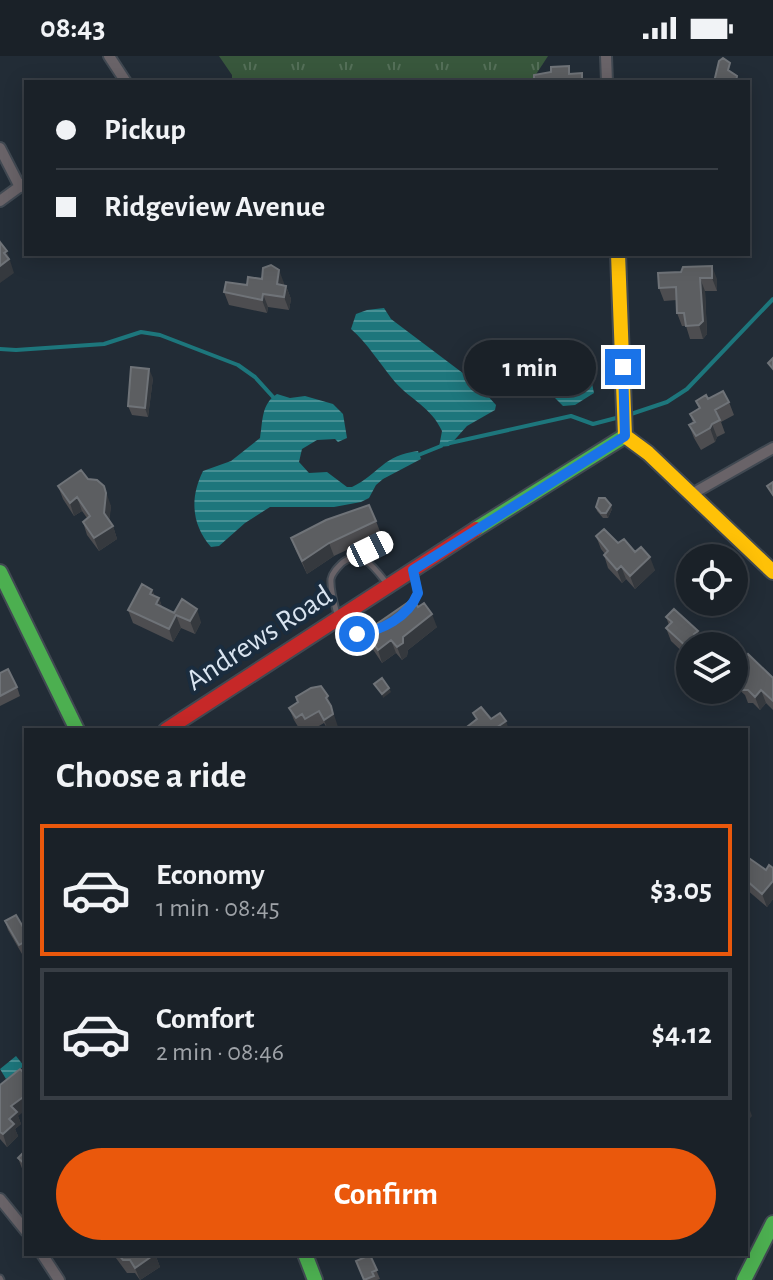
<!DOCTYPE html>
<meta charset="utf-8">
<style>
:root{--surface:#1a2128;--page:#272e34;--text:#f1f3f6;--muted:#9fa3a8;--line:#383e45;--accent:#ea580c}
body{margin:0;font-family:"Alegreya Sans",sans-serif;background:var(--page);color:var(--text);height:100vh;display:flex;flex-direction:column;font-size:30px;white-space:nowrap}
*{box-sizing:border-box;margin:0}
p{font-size:26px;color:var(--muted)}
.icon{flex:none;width:44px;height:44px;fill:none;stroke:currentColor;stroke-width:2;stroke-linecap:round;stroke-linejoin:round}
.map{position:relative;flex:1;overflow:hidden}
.drawer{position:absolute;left:24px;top:672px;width:724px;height:528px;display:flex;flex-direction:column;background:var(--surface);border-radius:0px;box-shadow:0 4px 20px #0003,0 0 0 2px var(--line)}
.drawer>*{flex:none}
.hud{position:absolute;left:24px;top:24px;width:726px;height:176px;border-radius:0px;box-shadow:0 4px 20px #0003,0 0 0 2px var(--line);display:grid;align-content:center;height:176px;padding:0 32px;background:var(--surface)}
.controls{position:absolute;left:676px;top:488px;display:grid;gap:16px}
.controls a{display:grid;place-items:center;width:72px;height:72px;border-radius:50%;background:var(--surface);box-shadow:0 4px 20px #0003,0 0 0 2px var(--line);font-size:40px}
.end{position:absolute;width:36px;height:36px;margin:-18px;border:10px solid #1a73e8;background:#fff;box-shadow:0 0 0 4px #fff}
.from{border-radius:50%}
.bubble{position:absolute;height:56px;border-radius:28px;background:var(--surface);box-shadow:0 4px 20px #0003,0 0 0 2px var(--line);font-size:26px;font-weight:700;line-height:56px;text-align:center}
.car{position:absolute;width:24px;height:48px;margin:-24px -12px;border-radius:10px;box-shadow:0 0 6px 2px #0007;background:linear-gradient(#fff 24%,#345 0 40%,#fff 0 76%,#345 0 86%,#fff 0)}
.hud b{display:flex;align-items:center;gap:28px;height:76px;font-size:30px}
.hud b+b{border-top:2px solid var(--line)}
.hud i{width:20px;height:20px;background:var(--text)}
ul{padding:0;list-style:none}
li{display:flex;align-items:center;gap:24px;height:132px;margin:0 16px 12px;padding:0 16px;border:4px solid var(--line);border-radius:0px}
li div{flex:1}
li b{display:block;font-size:30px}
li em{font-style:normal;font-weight:700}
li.on{border-color:var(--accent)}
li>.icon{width:72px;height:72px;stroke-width:1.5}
h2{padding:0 32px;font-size:36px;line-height:96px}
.action{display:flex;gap:16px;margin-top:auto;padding:16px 32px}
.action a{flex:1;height:92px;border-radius:48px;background:var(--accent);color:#fff;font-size:32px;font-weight:700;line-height:92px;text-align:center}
.status{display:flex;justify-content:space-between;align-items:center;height:56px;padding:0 40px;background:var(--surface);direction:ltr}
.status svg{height:22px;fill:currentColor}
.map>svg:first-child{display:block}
.park{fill:url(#park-tufts)}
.water{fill:url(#water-rules)}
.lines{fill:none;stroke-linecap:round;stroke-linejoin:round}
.stream{stroke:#1d767c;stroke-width:4}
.lane-casing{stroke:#414952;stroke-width:9}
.street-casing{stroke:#414952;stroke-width:14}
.fast-casing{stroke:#414952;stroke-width:18}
.slow-casing{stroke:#414952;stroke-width:18}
.jam-casing{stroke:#414952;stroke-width:18}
.lane{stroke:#696368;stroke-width:5}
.street{stroke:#696368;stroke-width:10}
.fast{stroke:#4caf50;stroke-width:14}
.slow{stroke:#ffc107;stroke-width:14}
.jam{stroke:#c62828;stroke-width:14}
.wall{fill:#4d4d50}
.shaded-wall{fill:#35393e}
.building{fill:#5c5e61;stroke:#6f7378;stroke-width:2}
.route{stroke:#1a73e8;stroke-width:10}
.labels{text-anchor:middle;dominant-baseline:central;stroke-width:8;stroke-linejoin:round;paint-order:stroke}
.street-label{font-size:30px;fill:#d9e4f0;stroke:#1a2c3e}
</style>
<div class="status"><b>08:43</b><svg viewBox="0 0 49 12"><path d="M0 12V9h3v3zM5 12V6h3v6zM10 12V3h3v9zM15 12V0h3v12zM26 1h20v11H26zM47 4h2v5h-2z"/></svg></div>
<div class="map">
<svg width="773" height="1224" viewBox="0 0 773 1224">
<defs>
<pattern id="park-tufts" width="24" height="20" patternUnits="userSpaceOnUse" patternTransform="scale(2)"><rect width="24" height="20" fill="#38573c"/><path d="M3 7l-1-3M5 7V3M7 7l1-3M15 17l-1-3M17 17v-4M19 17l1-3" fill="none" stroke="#546f58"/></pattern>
<pattern id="water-rules" width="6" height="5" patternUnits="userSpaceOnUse" patternTransform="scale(2)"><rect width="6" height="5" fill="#1d767c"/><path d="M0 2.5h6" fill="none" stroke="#489095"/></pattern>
</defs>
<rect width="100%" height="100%" fill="#222c36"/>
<path class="park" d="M219,0H548L531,26H232V19Z"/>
<path class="water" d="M384,252L391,263L476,327L496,349L495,354L467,370L449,390L439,391L442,375C431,351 411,344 395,326C380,308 368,288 351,273L356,258L367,254Z
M580,299H588L593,305L590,318L594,337L575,349L563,350L555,342L559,327Z
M277,338L290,342L305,340L333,348L343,358L347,382L338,386L335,383L317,384L302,393L299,406L309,417L327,416L347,431H352C379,418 383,399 418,395L421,403L383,423L376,429L369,442L361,446L334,451H270L245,467L219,490L211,491C191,468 190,441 203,415L231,405L260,382C263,365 261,348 277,338Z
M16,1000L24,1010L6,1023L0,1013Z"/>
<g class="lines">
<path class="stream" d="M0,293L16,294L104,288L141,276L160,279L238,309L255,321L274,342
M628,359L667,346L687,333L773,243
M450,387L571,360L593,368L620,361
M416,400L441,390"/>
<g class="lane-casing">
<path id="lane" d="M354,501L387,485
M412,549L418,537L414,517
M371,576L357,578L338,562C335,550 330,535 331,523C332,517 337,512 342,507C362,491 376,514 388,529
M0,1222L1,1224"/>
</g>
<g class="street-casing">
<path id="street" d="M109,0L126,26
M606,0L607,26
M0,92L20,131
M0,145L26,126
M692,438L773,392
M0,1143L26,1175
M42,1198L59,1224"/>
</g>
<g class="fast-casing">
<path id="fast" d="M476,473L625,380
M0,516L77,674
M305,1198L315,1224
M744,1224L773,1167"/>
</g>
<g class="slow-casing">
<path id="slow" d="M618,198L625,380L648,397L773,516"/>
</g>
<g class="jam-casing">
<path id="jam" d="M166,674L476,473"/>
</g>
<use href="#lane" class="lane"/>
<use href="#street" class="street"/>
<use href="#fast" class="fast"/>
<use href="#slow" class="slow"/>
<use href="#jam" class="jam"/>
</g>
<path class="wall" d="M658,217L717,223V235H705L707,278L703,283H690L686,270H682L677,257V244L664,245L659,232Z
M284,227V229L286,230L291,243L289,254L268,251L267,257L229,249L224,236L247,229Z
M153,322L148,361L132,359L128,350Z
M708,343L729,346L734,359L721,366L725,377L717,381L715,386L701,394L694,382L689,369L693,367L690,358L699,353L696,345Z
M88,423L111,450L109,464L113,470L117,483L99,495L87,479L83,466L87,462L82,455L74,460L63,443L58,430Z
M596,451L612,453L608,462H603L597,455Z
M376,465L381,478L334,500L307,518L296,495L291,482Z
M596,480L618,487L635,496L655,514L635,533L626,523L622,527L608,512L604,499L605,498L601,493Z
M152,534L155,540L159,542L162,551L174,557L201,566L195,578L181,572L173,586L133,567L128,554Z
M418,551L437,571L408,594L407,600L402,604L396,597L382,607L370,589L365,576Z
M666,561L698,575L701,585L706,590H690V603L671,585L666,572L669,569Z
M734,612L773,622V654L766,647L760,654L753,647H748L745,639L735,630Z
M0,617L17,631L20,640L0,650Z
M311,632L338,671L333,674H328L324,667L312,674H309L307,670L300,674L294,664L289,652L297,647L296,641Z
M746,800L766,814L773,812V843L767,851L746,833Z
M5,865L26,876V895L22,898L8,874Z
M0,1029L18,1060L21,1068L15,1073L18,1080L7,1091L0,1083Z
M26,1094V1118L23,1115L18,1102Z
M113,1198H155L160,1211L140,1224L135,1217H127Z
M370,1199L380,1223L377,1224H363Z"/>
<path class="shaded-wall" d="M7,195L14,217L0,227V210L4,197Z
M712,210L717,223V235L712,222Z
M279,214L284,227L282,242L277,228Z
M700,222L705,235L707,278L703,283L699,269Z
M286,230L291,243L289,254L284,241Z
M263,238L268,251L267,257L262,244Z
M149,313L153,322L148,361L145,352Z
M712,368L717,381L715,386L710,372Z
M104,430L111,450L109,470L104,457Z
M77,441L82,455L74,460L70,447Z
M611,449L612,453L608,462L606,457Z
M113,470L117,483L99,495L94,482Z
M329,487L334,500L307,518L302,505Z
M650,501L655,514L635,533L630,520Z
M621,510L626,523L622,527L617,514Z
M152,534L157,546L159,542L163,555L160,561L150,538Z
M197,553L201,566L195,578L190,565Z
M432,558L437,571L408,594L407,600L402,604L397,591L403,581Z
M176,559L181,572L173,586L169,573Z
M391,584L396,597L382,607L378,594Z
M389,632L391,636L383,642L382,638Z
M761,634L766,647L760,654L755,641Z
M328,640L338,671L333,674H328L324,664L326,642Z
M506,665L509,674H493Z
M773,825V843L767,851L762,838Z
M26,1039V1054L18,1060L21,1068L15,1073L18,1080L7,1091L3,1078L9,1063L11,1050Z
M746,1043L752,1060L746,1067Z
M155,1198L160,1211L140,1224L135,1212Z"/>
<path class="building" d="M723,2L730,7L728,14L737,20L736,26H714L719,5Z
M569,10V18L582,17V26H534V19L551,16V11Z
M0,186L7,195L4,197L9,203L0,210Z
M271,209L279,214L277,228L286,230L284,241L263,238L262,244L224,236L226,226L247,229L248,221L262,223L263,212Z
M712,210V222H700L703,265L699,269L686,270L684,257H677L676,231L659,232L658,217L681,216L683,211Z
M773,302V313L768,307Z
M131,311L149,313L145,352L128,350Z
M723,335L729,346L715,354L720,364L712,368L710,372L696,380L689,369L695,366L690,358L700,352L696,345L706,339L708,343Z
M81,414L88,423L97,424L104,430L106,437L104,457L113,470L94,482L83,466L90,460L77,441L70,447L58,430Z
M773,426V439L767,430Z
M599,442H605L611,449L606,457H601L596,451Z
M369,449L376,465L329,487L302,505L291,482L326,464Z
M604,473L618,487L624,483L635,496L641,491L650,501L630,520L621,510L617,514L604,499L608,495L596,480Z
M142,528L152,534L150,538L159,542L156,548L174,557L182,543L197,553L190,565L176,559L169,573L128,554Z
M413,543L418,551L424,547L432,558L403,581V587L397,591L391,584L378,594L365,576Z
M674,553L698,575L694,578L706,590H690V594L666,572L672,566L666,561Z
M748,598L773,622V645L761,634L755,641L748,634H743V629L734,621V612Z
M8,613L17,631L0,640V617Z
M382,622L389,632L382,638L374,628Z
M321,630L328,640L326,642L331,650L333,658L324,664L319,655L305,663L302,658L296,662L289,652L298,646L296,641L311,632Z
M481,651L491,663L500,657L506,665L493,674H463L477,663L473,657Z
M746,800L766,814L769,809L773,812V825L762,838L746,824Z
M16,859L26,876V885L19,889L5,865Z
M26,1012V1039L11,1050L17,1056L9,1063L14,1068L3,1078L0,1076V1029L20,1013L22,1015Z
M26,1094V1109L18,1102Z
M118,1198H155L135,1212L130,1204H123Z
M370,1199L377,1214L372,1216L374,1220L364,1224L356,1205Z"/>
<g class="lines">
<path class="route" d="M357,578C382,575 408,561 418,537L413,514L625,380L623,311"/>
</g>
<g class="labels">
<g class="street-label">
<text transform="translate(259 582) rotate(-33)">Andrews Road</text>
</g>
</g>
</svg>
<div class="controls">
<a><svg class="icon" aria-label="locate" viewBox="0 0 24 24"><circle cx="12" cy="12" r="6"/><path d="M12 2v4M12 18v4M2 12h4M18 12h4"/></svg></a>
<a><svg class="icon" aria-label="layers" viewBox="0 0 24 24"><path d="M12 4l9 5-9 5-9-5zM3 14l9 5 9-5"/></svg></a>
</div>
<i class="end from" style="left:357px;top:578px"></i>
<i class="end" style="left:623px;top:311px"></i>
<div class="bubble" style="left:464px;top:284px;width:132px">1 min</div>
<i class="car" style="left:370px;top:493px;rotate:64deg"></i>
<div class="hud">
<b><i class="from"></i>Pickup</b>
<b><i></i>Ridgeview Avenue</b>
</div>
<section class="drawer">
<h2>Choose a ride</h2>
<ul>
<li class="on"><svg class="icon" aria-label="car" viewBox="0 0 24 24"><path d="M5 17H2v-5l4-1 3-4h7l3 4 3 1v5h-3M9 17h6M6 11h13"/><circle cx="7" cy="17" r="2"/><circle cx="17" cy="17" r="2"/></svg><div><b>Economy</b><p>1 min · 08:45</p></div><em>$3.05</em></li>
<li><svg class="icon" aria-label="car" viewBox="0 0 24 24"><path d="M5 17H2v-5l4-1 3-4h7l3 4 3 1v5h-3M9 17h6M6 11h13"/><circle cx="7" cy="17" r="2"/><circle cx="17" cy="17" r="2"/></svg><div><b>Comfort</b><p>2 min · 08:46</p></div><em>$4.12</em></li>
</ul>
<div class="action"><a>Confirm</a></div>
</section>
</div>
